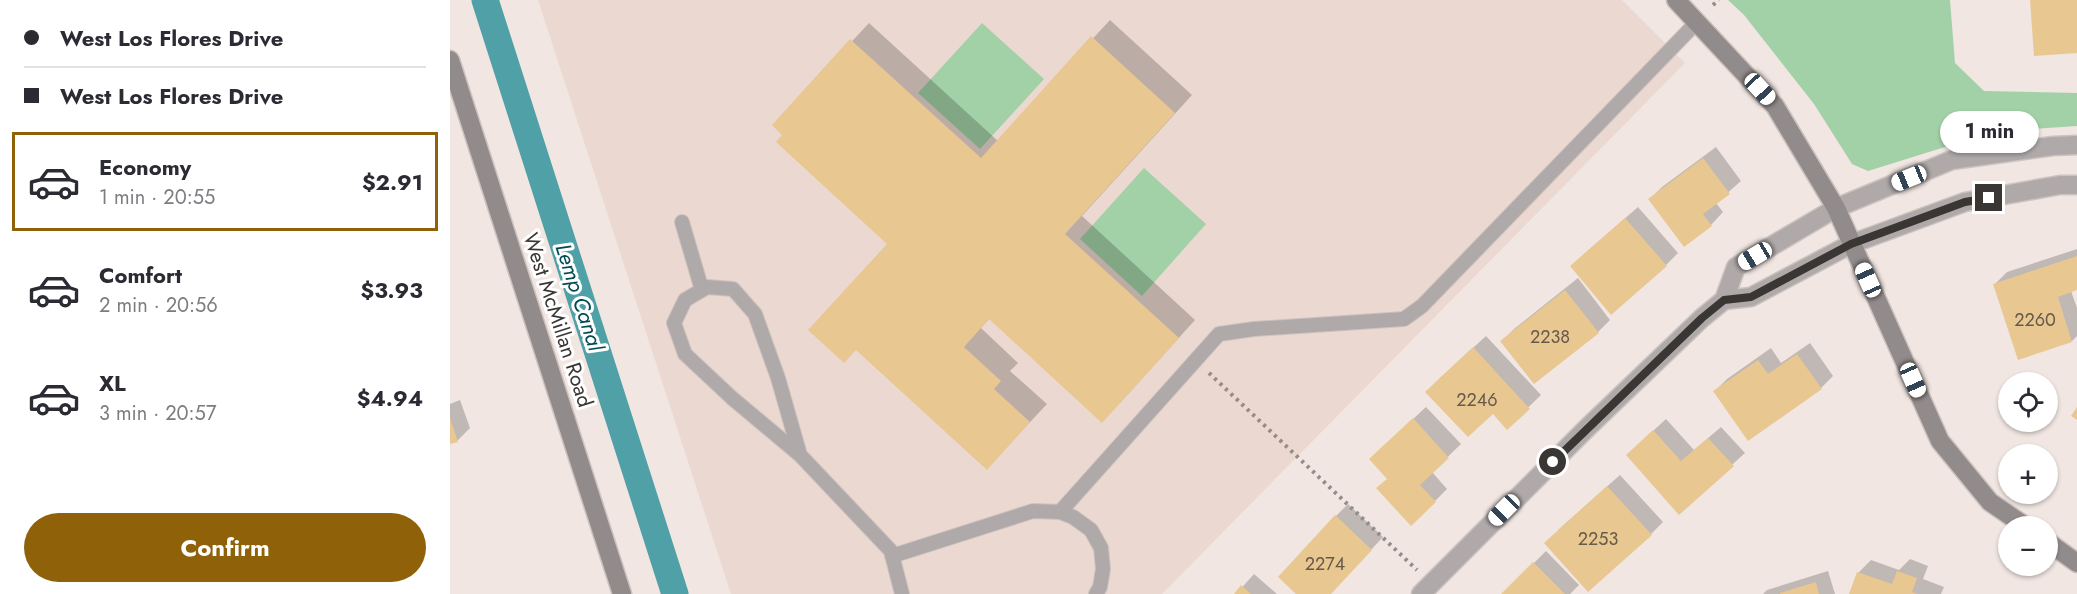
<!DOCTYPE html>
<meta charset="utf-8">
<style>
:root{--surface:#fff;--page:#f7f7f7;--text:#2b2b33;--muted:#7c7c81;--line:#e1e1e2;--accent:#8f6109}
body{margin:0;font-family:Jost,sans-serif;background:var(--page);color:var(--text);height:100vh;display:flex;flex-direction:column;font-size:22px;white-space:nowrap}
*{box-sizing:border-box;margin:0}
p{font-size:20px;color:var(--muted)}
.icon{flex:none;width:33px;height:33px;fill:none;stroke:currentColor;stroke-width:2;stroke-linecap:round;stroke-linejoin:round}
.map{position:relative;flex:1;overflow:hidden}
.side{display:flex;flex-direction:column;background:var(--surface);width:450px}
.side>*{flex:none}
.top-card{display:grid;align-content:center;height:132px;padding:0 24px;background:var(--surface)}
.fabs{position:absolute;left:1548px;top:372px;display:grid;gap:12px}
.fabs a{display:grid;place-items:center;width:60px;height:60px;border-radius:50%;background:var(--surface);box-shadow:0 2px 4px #0004;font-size:30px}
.end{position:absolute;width:27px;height:27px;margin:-14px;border:8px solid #3a3634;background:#fff;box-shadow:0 0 0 3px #fff}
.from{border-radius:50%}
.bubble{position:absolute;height:42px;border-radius:21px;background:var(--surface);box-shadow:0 2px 4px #0004;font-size:20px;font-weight:700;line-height:42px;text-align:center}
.car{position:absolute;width:18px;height:36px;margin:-18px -9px;border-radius:8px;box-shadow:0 0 4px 2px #0007;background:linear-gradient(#fff 24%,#345 0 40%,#fff 0 76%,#345 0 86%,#fff 0)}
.top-card b{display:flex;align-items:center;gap:21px;height:57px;font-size:22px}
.top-card b+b{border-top:2px solid var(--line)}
.top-card i{width:15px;height:15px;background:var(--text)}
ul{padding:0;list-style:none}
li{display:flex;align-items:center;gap:18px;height:99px;margin:0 12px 9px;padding:0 12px;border:3px solid transparent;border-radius:0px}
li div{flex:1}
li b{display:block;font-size:22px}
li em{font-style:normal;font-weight:700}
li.selected{border-color:var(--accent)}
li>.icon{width:54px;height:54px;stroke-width:1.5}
.action{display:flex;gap:12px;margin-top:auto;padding:12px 24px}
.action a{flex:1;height:69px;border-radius:36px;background:var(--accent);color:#fff;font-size:24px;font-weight:700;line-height:69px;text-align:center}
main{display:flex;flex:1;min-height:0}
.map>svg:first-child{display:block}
.built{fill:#ebd8d0}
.green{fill:#a3d1a7}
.shadow{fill:#0003}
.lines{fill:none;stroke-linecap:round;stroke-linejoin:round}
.canal{stroke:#50a0a7;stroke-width:27}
.building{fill:#e8c791}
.lane-casing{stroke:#ccc3bf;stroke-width:16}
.street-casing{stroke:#ccc3bf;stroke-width:21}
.secondary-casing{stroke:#ccc3bf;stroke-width:21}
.path{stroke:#948c89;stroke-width:4;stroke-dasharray:3 4.5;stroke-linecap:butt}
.lane{stroke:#afa9aa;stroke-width:14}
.street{stroke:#afa9aa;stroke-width:18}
.secondary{stroke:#928b8b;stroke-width:18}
.route{stroke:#3a3634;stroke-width:8}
.labels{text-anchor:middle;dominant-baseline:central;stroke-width:6;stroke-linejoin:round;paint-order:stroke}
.number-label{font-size:18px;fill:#665a4b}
.street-label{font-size:21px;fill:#3a3634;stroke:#fff}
.water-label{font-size:22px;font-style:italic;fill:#004c52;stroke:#fff}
</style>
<main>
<section class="side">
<div class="top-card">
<b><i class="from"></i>West Los Flores Drive</b>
<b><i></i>West Los Flores Drive</b>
</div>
<ul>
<li class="selected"><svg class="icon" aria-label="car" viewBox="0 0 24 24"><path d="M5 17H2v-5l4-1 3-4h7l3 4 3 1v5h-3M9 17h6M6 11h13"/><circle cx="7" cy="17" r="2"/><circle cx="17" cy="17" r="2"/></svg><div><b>Economy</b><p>1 min · 20:55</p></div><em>$2.91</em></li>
<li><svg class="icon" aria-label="car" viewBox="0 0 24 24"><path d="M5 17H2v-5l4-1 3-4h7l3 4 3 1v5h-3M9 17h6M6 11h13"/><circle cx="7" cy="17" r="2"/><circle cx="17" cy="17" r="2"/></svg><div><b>Comfort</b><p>2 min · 20:56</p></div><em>$3.93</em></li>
<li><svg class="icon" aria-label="car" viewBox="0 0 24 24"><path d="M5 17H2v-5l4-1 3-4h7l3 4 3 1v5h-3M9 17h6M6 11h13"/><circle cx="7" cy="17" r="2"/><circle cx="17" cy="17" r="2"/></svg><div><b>XL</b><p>3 min · 20:57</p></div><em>$4.94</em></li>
</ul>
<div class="action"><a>Confirm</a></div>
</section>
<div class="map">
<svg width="1627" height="594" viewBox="0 0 1627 594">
<rect width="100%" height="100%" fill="#f1e6e2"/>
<path class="built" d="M88,0H1172L1235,63L712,594H281Z"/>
<path class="green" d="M1278,0H1500L1505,63L1534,91L1627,93V126L1583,129L1511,142L1418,171L1402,164L1364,104L1294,15Z
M532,23L594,79L530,149L468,93Z
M694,168L756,224L692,296L630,239Z"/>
<path class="shadow" d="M660,20L742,95L632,216L745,320L670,403L540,318L531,328L568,363L560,371L597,404L537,468L439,244L324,125L419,23L548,141Z
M1266,147L1291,181L1266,203L1273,212L1261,225L1234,245L1200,199L1212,187Z
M1188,207L1228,253L1216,265L1134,254Z
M1627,249V289L1621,291L1627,308V336L1622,341L1545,284L1557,272Z
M1128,278L1160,320L1148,332L1084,382L1052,341L1064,329Z
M1036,336L1091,395L1057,428L1043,412L989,379Z
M1360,343L1383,376L1371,388L1265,391L1277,379L1321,348L1331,363Z
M10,400L20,428L8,440L0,443V404Z
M976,407L1011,444L982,472L997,489L985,501L939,478L933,447Z
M1216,419L1244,450L1271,427L1295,453L1229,513L1190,443Z
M1170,475L1213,522L1201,534L1108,530Z
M898,504L933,537L880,594H848L886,516Z
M1096,551L1129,585L1120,594H1053Z
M1460,559L1478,566L1473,579L1494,587L1491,594H1401L1409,572L1421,560L1449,570Z
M1378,571L1385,594H1313L1317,590Z
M804,574L827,594H786Z"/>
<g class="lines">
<path class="canal" d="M35,0L225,594"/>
</g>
<path class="building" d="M1580,0H1627V53L1584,56Z
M641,36L725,113L615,234L729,338L652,423L539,319L514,347L551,381L544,389L580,422L537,470L406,350L394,363L358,330L437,244L326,142L332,135L322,125L400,39L531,158Z
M1253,158L1280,194L1253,214L1262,226L1234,247L1198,199Z
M1175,218L1217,266L1161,315L1120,266Z
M1627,256V290L1608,297L1622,342L1568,360L1543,284Z
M1115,290L1149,333L1084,384L1050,341Z
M1023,347L1080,409L1057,430L1043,414L1018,437L975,392Z
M1347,354L1372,389L1298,441L1263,391L1308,360L1318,374Z
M1627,407V420L1621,416Z
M0,418L8,442L0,444Z
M963,418L999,458L970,485L986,502L961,526L926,488L937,479L919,459Z
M1203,430L1231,461L1258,438L1284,466L1229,515L1176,455Z
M1157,486L1202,535L1138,592L1094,543Z
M885,515L922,550L881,594H846L828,577Z
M1083,562L1115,594H1051Z
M1447,571L1467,578L1462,592L1467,594H1399L1407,572L1442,584Z
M1366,582L1369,594H1330V593Z
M791,585L801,594H784Z"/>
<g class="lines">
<g class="lane-casing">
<path id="lane" d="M232,222L252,290
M350,455L328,378L305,314L283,289L257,287L235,300L224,323L235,354L282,398L350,455L441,551L452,594
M610,512L769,334L804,329L954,319L972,306L1247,22
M442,556L583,511L610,512L623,517L641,530L651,548L653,569L650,587L646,594"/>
</g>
<g class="street-casing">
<path id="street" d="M1627,145L1603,146L1502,160L1386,208L1286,267L1274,300L1301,297L1401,244L1515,202L1610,185H1627
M971,594L1136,429L1252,318L1274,300"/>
</g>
<g class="secondary-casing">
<path id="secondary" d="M1226,0L1325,106L1386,208L1490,441L1540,502L1575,526
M0,60L172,594
M1598,542L1627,563"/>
</g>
<path class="path" d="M1263,5L1269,0
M759,373L967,570"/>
<use href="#lane" class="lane"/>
<use href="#street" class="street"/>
<use href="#secondary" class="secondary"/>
</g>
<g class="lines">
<path class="route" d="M1103,462L1252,318L1274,300L1301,297L1401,244L1515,202L1539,198"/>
</g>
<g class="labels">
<g class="number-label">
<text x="1585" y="320">2260</text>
<text x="1100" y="337">2238</text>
<text x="1027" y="400">2246</text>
<text x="1148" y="539">2253</text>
<text x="875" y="564">2274</text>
</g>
<g class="street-label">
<text transform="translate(108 320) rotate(72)">West McMillan Road</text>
</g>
<g class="water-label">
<text transform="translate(130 297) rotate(72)">Lemp Canal</text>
</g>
</g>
</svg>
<div class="fabs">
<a><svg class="icon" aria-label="locate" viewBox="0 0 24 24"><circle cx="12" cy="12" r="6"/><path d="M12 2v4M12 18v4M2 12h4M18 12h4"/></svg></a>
<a>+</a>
<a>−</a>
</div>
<i class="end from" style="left:1103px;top:462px"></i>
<i class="end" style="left:1539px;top:198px"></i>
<div class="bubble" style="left:1490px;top:111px;width:99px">1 min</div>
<i class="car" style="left:1310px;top:89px;rotate:137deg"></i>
<i class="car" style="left:1459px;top:178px;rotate:248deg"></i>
<i class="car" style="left:1305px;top:256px;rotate:239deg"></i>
<i class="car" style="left:1418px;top:280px;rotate:336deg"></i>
<i class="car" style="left:1463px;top:380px;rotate:156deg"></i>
<i class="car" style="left:1054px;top:510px;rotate:225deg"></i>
</div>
</main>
